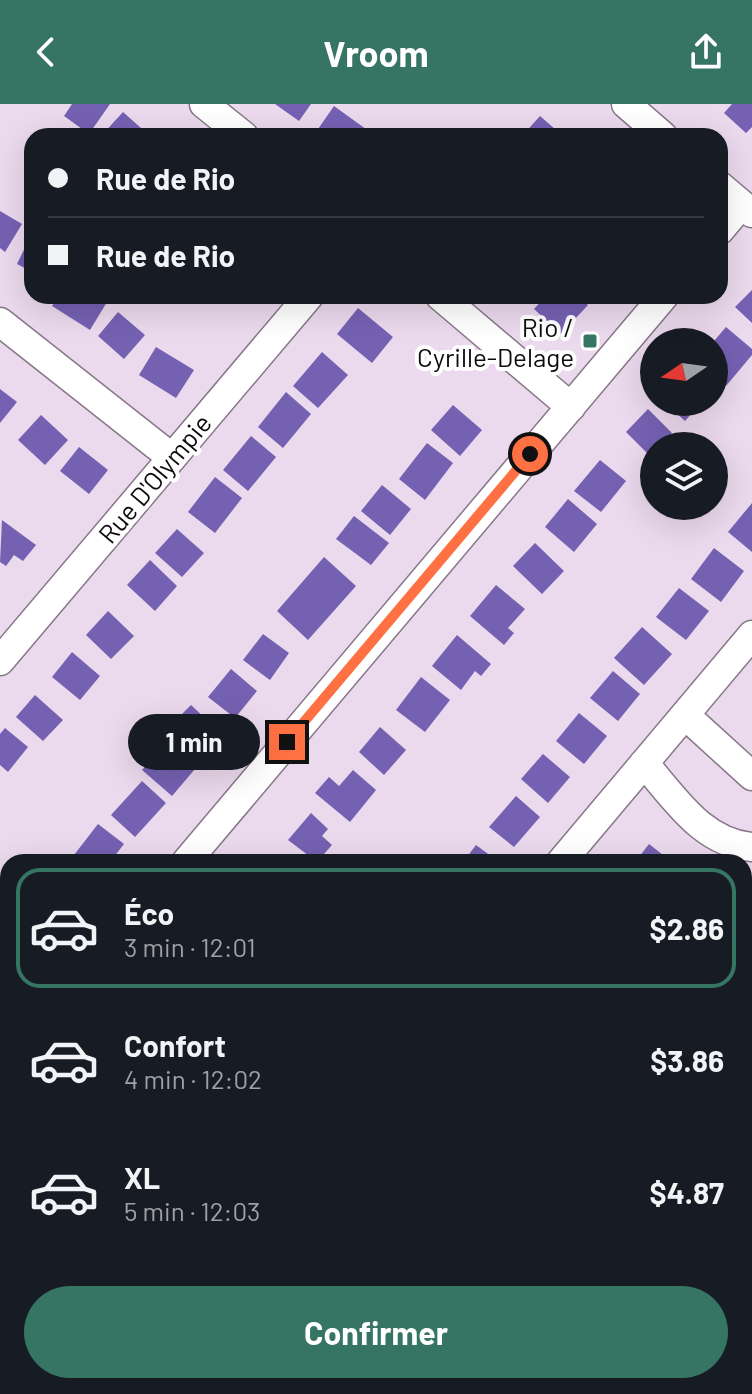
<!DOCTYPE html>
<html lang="fr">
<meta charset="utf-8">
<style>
:root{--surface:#171b24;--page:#20242c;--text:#f1f3f6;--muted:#9ea1a6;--line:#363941;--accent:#367564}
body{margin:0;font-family:Barlow,sans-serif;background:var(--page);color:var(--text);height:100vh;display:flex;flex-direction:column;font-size:30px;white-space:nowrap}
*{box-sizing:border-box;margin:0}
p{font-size:26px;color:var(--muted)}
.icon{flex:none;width:44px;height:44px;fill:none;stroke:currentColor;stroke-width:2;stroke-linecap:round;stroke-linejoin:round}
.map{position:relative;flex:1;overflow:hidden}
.panel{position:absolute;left:0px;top:750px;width:752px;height:540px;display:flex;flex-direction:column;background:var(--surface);border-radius:24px 24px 0 0;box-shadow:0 8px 32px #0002}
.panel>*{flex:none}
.top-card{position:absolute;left:24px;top:24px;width:704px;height:176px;border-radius:24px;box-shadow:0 8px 32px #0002;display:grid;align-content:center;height:176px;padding:0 24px;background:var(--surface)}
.needle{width:52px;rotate:257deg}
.controls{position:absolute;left:640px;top:224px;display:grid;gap:16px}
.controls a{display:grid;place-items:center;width:88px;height:88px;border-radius:50%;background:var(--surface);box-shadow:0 8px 32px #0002;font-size:40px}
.end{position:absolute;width:36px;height:36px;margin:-18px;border:10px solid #ff7043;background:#111;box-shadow:0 0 0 4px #111}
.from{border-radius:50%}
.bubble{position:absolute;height:56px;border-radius:28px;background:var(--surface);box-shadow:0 8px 32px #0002;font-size:26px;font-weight:700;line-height:56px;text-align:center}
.top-card b{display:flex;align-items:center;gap:28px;height:76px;font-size:30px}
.top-card b+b{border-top:2px solid var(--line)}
.top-card i{width:20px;height:20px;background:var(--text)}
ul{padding:14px 0 0;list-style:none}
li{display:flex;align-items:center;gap:24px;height:120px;margin:0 16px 12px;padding:0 8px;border:4px solid transparent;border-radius:24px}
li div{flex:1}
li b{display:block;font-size:30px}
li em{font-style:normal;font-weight:700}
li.on{border-color:var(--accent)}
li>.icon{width:72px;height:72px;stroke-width:1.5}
.primary-button{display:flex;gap:16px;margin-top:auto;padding:16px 24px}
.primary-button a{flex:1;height:92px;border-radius:48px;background:var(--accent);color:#fff;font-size:32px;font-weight:700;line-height:92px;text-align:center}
header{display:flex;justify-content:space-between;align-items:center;height:104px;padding:0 24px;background:var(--accent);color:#fff;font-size:36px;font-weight:700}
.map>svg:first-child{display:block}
.building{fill:#7561b2}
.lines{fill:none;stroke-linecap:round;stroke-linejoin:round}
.minor-casing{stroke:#887789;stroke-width:31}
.minor{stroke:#fff;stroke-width:28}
.route{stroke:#ff7043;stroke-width:10}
.poi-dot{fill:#367564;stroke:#fff;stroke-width:3}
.labels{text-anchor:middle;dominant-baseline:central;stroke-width:8;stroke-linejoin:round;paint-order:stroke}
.poi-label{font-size:26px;fill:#0f0910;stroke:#fff;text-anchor:end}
.street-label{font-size:26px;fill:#0f0910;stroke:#fff}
</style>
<header><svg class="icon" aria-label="back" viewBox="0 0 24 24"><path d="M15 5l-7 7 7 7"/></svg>Vroom<svg class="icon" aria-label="share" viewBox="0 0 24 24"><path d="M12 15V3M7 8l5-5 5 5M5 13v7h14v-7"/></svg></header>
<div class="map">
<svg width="752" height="1290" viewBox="0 0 752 1290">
<rect width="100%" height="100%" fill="#ebd9ed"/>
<path class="building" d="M72,0H110L89,30L64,12Z
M275,0H311L299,17Z
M732,0H752V23L746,29L724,9Z
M334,2L370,28L367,32H321L316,28Z
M123,8L150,32H101Z
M540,12L563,32H522Z
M0,107L22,120L5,148L0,144Z
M32,129V168L17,160Z
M752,186V219L735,203Z
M59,192H98L107,198L90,226L52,202Z
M546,192H578L588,201L561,230L534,205Z
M358,204L393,233L372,259L337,230Z
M118,208L145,231L124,255L98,232Z
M726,223L752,245V251L726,282L714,271V237Z
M156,243L194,266L176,294L139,271Z
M322,248L348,271L318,304L293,282Z
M0,285L17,298L0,319Z
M286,288L311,310L283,344L258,323Z
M664,298H702L685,317Z
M453,301L482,326L460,352L431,326Z
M648,305L672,329L659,342H654L650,352L626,328Z
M41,311L68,336L45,361L18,336Z
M251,332L276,353L248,387L223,366Z
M427,339L453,359L425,396L399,375Z
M79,343L108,366L89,390L60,367Z
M600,356L626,377L601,408L574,387Z
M215,373L242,394L215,429L188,408Z
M382,381L411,405L390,431L361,407Z
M568,395L597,420L574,448L545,423Z
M752,399V448L728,428Z
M354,412L389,439L371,461L336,435Z
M2,416L36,441L23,457L14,451L6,462L0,458Z
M177,425L204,449L182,473L155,449Z
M535,439L564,467L542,490L513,462Z
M714,444L744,467L721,498L691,475Z
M324,453L356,482L308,536L277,507Z
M150,456L177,482L155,507L127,481Z
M496,481L525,505L508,524L514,529L504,541L470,512Z
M679,484L709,507L686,536L656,513Z
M108,507L134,532L111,555L86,531Z
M642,523L672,550L644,581L614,554Z
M263,530L289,549L270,576L243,556Z
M457,531L491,560L481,572L475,567L461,586L432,562Z
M72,548L100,572L80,596L52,573Z
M231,565L257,587L235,614L208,593Z
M613,567L640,590L618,617L590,594Z
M421,573L450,596L425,628L396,606Z
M35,591L63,616L43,637L16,613Z
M191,601L224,632L203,654L170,622Z
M579,609L607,632L584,660L556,637Z
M380,623L406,646L384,671L359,648Z
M5,624L28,643L8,668L0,661V630Z
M165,640L195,665L172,692L142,666Z
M543,650L570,673L548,699L521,675Z
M353,666L376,686L350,718L315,689L329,673L339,682Z
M142,677L166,699L135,733L111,711Z
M516,692L540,713L514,743L489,723Z
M311,709L328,725L322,732L332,741L317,758L288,736Z
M98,720L124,740L110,758H83L74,751Z
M649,740L672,758H635Z
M476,741L499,758H463Z
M752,817V860L744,862V819Z
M0,843L8,851V880L0,888Z
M744,987L752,993V1034L747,1041Z
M8,1064V1107L0,1099V1073Z
M371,1282H382L384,1290H345V1287Z
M562,1282H604L598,1290H556Z
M728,1282H742L752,1290H722Z"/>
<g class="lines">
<g class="minor-casing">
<path id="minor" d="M204,0L244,32
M626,0L663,32
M720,82L752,109
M720,126L741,101
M440,192L571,303
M0,218L171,353
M0,557L309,192
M685,611L752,672
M644,659C675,694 702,739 752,743
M186,758L664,192
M561,758L752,531
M0,979L8,969
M744,1106L752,1112
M744,1189L752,1179
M0,1245L8,1252
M43,1282L53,1290
M116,1290L122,1282
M657,1290L664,1282"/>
</g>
<use href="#minor" class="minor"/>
</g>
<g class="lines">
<path class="route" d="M287,638L530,350"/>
</g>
<rect class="poi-dot" x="582" y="229" width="16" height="16" rx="4"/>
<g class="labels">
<g class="poi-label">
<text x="574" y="222">Rio /<tspan x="574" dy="30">Cyrille-Delage</tspan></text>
</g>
<g class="street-label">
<text transform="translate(154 374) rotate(-50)">Rue D'Olympie</text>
</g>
</g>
</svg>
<div class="controls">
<a><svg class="needle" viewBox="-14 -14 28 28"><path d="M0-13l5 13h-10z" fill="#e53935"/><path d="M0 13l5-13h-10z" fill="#9ea1a6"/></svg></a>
<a><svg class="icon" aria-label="layers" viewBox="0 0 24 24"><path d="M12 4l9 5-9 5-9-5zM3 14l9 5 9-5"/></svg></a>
</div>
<i class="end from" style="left:530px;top:350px"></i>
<i class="end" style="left:287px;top:638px"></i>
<div class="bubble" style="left:128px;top:610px;width:132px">1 min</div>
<div class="top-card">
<b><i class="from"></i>Rue de Rio</b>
<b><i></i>Rue de Rio</b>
</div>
<section class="panel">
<ul>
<li class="on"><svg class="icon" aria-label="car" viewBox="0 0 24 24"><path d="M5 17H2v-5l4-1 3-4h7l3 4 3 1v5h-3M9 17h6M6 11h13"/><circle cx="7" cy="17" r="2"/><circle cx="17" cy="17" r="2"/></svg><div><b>Éco</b><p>3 min · 12:01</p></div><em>$2.86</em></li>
<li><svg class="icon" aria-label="car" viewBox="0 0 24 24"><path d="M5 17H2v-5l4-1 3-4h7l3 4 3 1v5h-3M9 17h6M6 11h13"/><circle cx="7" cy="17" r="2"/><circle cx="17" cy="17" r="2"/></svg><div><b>Confort</b><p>4 min · 12:02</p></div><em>$3.86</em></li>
<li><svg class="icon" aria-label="car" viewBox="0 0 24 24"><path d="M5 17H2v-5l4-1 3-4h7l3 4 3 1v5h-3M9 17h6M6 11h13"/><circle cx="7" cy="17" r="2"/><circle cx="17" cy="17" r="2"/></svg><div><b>XL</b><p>5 min · 12:03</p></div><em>$4.87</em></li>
</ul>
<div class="primary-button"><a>Confirmer</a></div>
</section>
</div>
